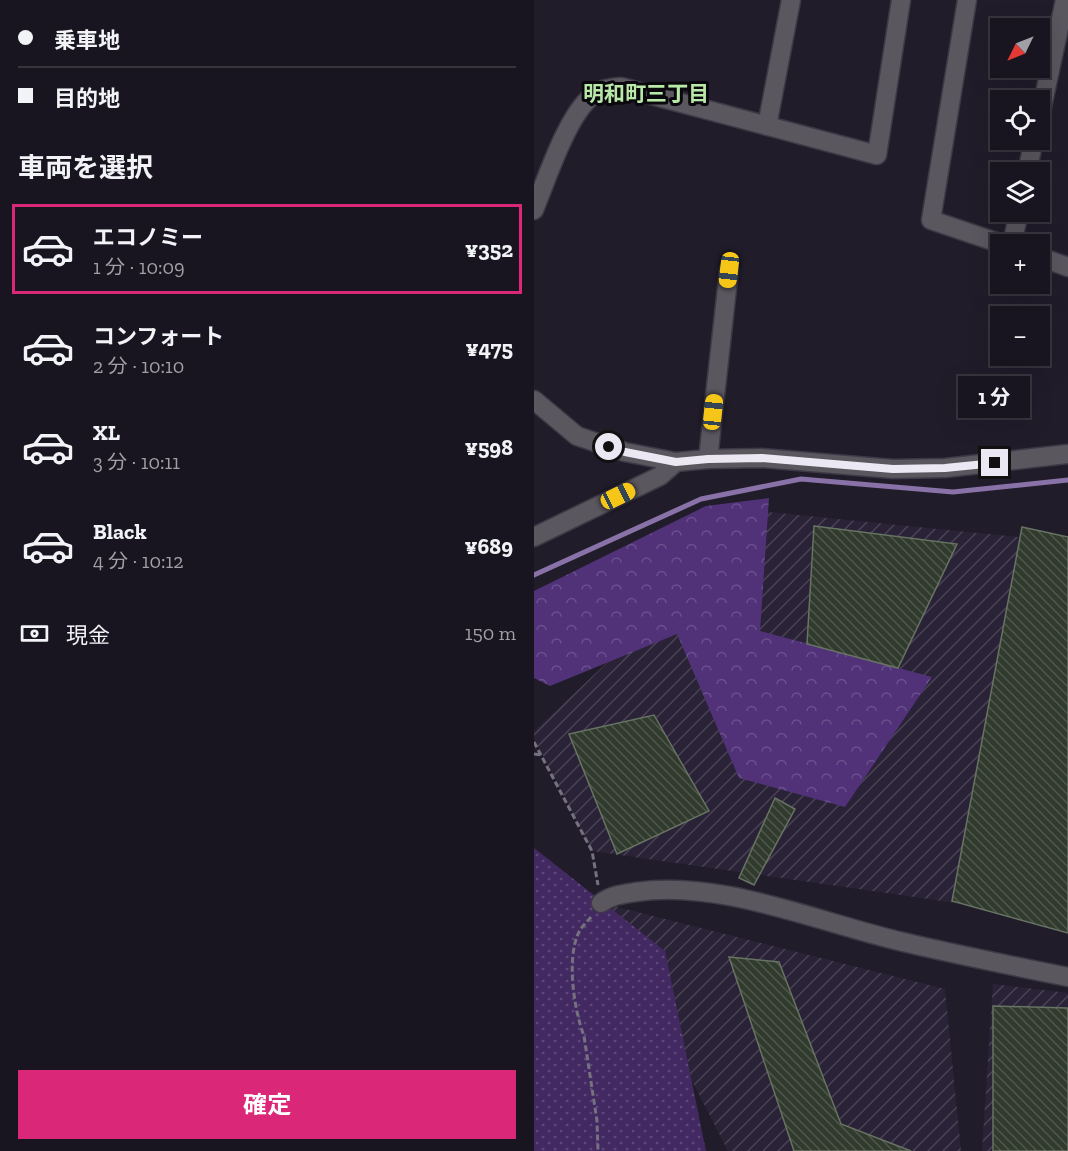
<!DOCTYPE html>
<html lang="ja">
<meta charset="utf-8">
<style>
:root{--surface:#191520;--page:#221e29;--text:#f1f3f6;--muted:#9f9fa5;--line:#37343e;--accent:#db2777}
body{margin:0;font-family:"Zilla Slab","Noto Sans JP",serif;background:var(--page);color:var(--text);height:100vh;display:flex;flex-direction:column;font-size:22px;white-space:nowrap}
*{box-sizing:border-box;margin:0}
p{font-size:20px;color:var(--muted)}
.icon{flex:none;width:33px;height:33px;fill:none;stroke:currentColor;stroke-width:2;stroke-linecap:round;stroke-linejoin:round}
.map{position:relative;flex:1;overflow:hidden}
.sheet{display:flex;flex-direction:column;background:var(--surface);width:534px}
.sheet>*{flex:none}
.banner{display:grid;align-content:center;height:132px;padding:0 18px;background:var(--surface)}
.needle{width:39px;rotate:227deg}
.buttons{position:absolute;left:456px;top:18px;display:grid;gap:12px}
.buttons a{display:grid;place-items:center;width:60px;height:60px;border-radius:0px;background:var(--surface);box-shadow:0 6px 24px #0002,0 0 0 2px var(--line);font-size:30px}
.end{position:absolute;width:27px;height:27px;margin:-14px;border:8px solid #ece8f3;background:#111;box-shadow:0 0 0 3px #111}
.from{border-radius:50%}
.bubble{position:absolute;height:42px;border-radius:0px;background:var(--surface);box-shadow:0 6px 24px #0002,0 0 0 2px var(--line);font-size:20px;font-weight:700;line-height:42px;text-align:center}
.car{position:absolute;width:18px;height:36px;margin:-18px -9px;border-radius:8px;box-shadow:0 0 4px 2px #0007;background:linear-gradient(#f5c518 24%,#345 0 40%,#f5c518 0 76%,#345 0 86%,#f5c518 0)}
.banner b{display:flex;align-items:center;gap:21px;height:57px;font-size:22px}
.banner b+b{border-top:2px solid var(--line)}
.banner i{width:15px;height:15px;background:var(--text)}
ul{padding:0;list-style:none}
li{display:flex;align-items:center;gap:18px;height:90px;margin:0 12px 9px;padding:0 6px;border:3px solid transparent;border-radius:0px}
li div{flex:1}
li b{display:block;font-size:22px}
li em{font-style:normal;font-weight:700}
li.selected{border-color:var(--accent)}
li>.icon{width:54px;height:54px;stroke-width:1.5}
h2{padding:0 18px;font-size:27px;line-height:72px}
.pay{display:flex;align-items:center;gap:15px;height:66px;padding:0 18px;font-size:22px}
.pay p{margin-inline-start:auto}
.button{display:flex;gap:12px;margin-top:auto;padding:12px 18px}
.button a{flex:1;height:69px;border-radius:0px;background:var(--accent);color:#fff;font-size:24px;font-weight:700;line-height:69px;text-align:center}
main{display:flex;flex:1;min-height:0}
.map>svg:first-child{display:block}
.industrial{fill:url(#industrial-furrows)}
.forest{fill:url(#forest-crowns)}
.park{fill:url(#park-dots)}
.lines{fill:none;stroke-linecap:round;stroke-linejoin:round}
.stream{stroke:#8972a7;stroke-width:5}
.building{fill:url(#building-back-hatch);stroke:#677363;stroke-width:1.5}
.minor-casing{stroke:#3d3946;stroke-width:21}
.path{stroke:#76717e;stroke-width:3;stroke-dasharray:6 3;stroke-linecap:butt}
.minor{stroke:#5a575f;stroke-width:18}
.route{stroke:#ece8f3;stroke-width:8}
.labels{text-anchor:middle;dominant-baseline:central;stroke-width:6;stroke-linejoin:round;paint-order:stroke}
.neighbourhood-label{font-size:21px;font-weight:bold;fill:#b9e9a8;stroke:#0a070d}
</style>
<main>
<section class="sheet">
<div class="banner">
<b><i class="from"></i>乗車地</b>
<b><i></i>目的地</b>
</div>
<h2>車両を選択</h2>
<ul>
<li class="selected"><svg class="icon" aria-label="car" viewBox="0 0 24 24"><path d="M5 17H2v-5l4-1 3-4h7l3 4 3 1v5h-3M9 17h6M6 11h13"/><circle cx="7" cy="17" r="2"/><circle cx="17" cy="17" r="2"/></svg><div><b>エコノミー</b><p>1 分 · 10:09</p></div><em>¥352</em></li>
<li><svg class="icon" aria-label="car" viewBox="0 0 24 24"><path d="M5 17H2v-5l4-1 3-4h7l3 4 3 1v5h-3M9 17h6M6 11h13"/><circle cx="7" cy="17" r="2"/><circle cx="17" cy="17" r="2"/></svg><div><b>コンフォート</b><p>2 分 · 10:10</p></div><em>¥475</em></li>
<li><svg class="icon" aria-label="car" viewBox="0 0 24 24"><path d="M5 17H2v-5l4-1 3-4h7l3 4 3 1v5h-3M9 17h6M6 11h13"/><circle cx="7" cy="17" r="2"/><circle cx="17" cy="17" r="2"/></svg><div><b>XL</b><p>3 分 · 10:11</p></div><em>¥598</em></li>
<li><svg class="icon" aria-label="car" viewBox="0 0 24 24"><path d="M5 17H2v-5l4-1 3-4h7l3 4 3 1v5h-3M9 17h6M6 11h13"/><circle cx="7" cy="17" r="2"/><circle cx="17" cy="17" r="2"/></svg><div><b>Black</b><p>4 分 · 10:12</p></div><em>¥689</em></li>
</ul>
<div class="pay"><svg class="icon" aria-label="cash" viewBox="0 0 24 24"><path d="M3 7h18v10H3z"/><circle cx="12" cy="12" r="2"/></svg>現金<p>150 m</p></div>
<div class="button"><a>確定</a></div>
</section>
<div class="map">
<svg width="534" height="1151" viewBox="0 0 534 1151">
<defs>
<pattern id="industrial-furrows" width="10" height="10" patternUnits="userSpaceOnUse" patternTransform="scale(1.5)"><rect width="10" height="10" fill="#2a2337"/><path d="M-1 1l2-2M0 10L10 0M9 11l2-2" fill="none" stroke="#494354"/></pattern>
<pattern id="forest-crowns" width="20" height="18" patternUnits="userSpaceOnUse" patternTransform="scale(1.5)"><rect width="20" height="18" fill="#513279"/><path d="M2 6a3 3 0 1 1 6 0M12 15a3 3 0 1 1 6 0" fill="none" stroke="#6a508c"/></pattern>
<pattern id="park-dots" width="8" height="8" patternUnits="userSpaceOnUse" patternTransform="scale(1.5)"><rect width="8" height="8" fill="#422962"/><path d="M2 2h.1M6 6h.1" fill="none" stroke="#5d4879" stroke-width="1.8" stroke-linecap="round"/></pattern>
<pattern id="building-back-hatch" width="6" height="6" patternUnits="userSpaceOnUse" patternTransform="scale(1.5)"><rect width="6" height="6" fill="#313b2d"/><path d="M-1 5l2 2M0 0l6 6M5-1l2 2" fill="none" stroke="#4f574c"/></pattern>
</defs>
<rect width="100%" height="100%" fill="#211c2a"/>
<path class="industrial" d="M234,512L534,542V919L58,851L0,738V731Z
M67,903L411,989L427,1151H194Z
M459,984L534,993V1151H448Z"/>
<path class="forest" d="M235,498L226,631L398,677L311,807L205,778L143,634L16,686L0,678V591L172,506Z"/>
<path class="park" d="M0,848L131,951L172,1151H0Z"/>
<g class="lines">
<path class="stream" d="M0,575L167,499L267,479L419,492L534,480"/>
</g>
<path class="building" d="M280,526L423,544L364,668L273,644Z
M488,527L534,537V933L418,901Z
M120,715L175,811L83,854L35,734Z
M241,798L261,809L220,885L205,878Z
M195,957L245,962L307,1124L377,1151H260Z
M459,1006L534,1008V1151H459Z"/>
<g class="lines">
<g class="minor-casing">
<path id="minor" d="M433,0L397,220L468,244
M506,116L531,0
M233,126L257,0
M493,172L500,140
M0,210C12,181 33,116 57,97C66,89 75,88 87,87L343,155L367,0
M478,244L485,212
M506,257L534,267
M0,400L43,436L91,452L142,462L126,476L0,537
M174,459L195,270
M142,462L174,459L227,458L359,469L411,468L534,454
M67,903C78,895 89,894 102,892C186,879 286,923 369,942C424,955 479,966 534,977"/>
</g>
<path class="path" d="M0,742L58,851L64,885
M0,754L7,755
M57,917C53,922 47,927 45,932C32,958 40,1010 50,1036L63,1121L64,1151"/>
<use href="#minor" class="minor"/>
</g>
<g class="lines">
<path class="route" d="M75,447L91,452L142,462L174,459L228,458L359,469L411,468L461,463"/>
</g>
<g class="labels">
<g class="neighbourhood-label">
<text x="112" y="93">明和町三丁目</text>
</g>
</g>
</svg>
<div class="buttons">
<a><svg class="needle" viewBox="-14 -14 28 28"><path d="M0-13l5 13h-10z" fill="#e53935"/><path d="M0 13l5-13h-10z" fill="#9f9fa5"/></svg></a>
<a><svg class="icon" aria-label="locate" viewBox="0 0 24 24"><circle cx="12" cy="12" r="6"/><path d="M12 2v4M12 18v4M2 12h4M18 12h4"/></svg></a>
<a><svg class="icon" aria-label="layers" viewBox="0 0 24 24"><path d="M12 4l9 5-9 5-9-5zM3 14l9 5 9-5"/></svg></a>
<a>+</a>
<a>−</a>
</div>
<i class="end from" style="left:75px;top:447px"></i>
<i class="end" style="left:461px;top:463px"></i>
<div class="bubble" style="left:424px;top:376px;width:72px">1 分</div>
<i class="car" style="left:195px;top:270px;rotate:187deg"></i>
<i class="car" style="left:179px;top:412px;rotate:6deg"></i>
<i class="car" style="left:84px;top:496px;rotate:64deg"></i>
</div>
</main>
